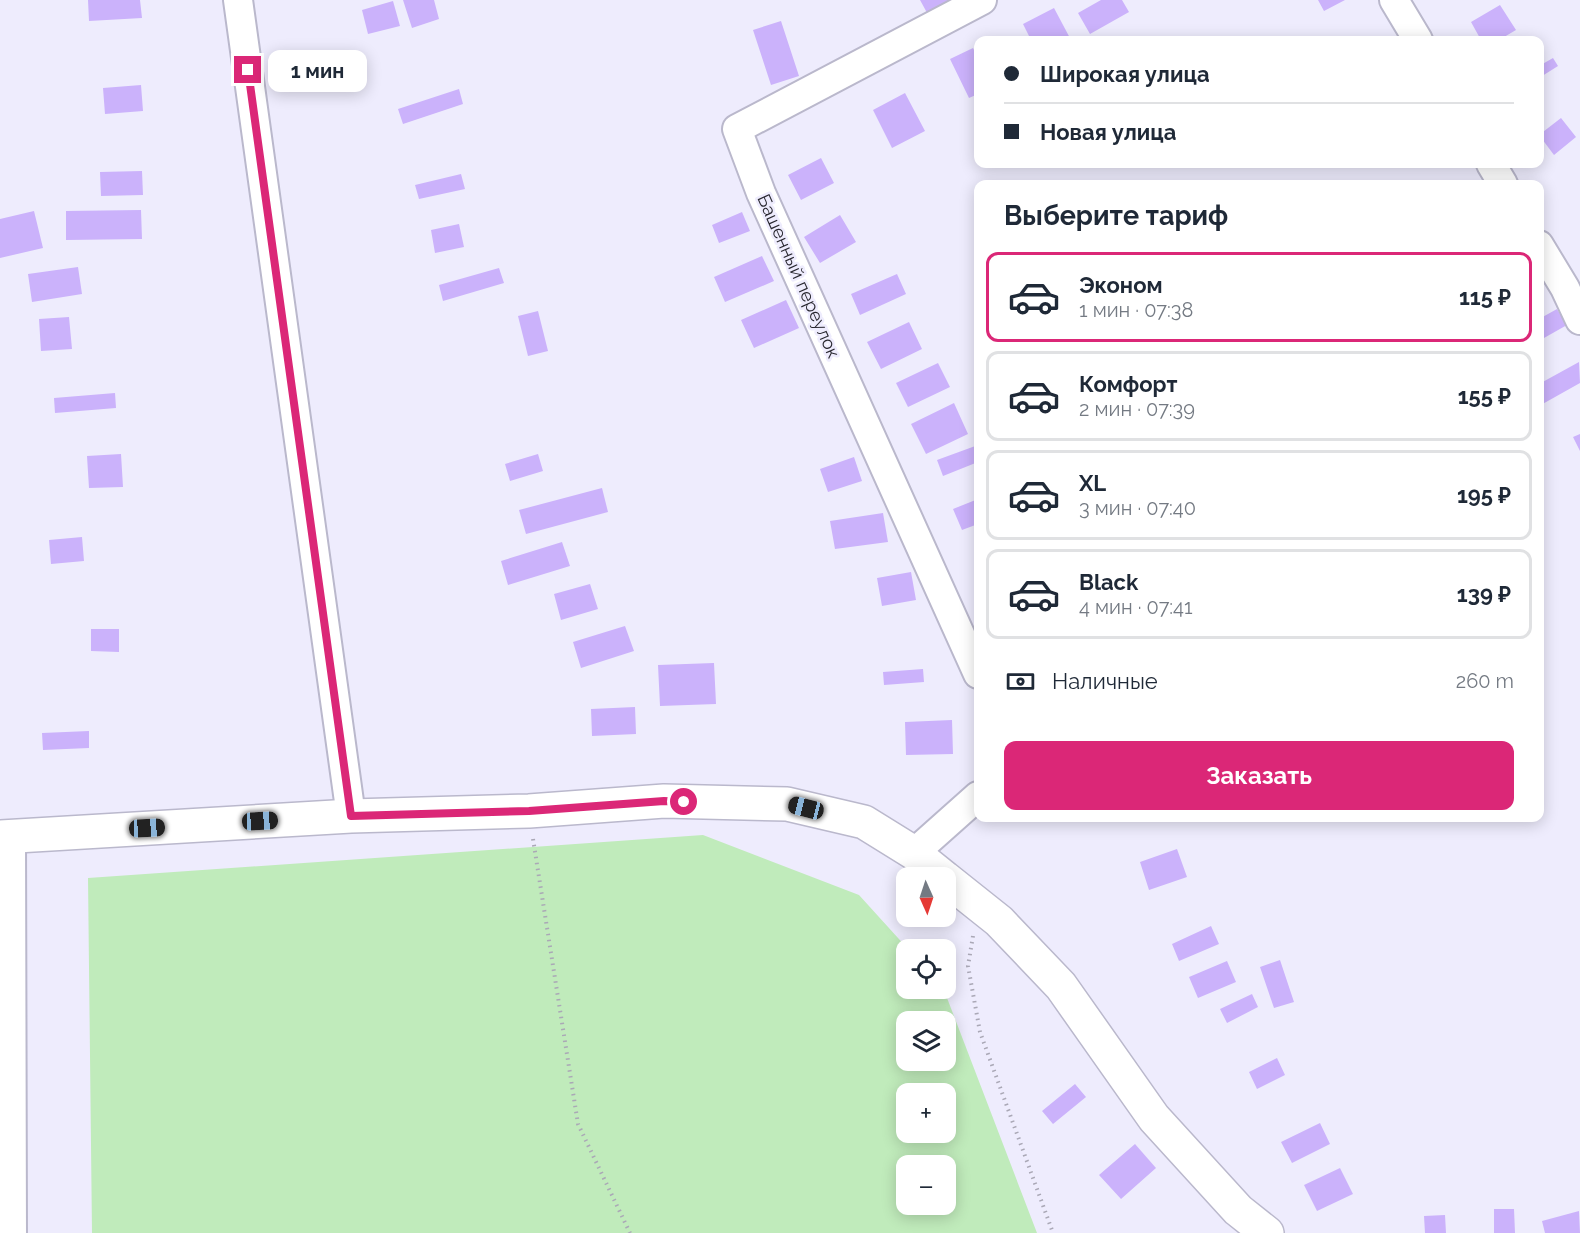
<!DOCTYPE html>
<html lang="ru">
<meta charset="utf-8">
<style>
:root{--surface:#fff;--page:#f2f2f3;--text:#1f2937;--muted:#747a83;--line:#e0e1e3;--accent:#db2777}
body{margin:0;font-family:Raleway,sans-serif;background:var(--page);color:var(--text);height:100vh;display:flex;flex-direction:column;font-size:22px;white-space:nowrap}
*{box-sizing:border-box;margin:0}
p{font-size:20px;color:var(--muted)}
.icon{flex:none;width:33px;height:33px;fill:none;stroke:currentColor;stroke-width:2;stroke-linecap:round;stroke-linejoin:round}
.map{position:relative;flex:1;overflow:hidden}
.drawer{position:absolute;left:974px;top:180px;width:570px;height:642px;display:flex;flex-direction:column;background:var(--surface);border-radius:12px;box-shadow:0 3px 15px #0003}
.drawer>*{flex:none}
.top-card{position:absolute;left:974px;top:36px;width:570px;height:132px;border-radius:12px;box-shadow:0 3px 15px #0003;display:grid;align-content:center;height:132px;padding:0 30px;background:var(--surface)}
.needle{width:39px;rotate:177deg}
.controls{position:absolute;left:896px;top:867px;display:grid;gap:12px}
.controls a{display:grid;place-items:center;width:60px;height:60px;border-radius:12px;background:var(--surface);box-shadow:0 3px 15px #0003;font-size:30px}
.end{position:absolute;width:27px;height:27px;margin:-14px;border:8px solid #db2777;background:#fff;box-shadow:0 0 0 3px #fff}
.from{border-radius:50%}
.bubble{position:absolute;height:42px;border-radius:12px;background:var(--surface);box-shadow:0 3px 15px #0003;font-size:20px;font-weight:700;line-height:42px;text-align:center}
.car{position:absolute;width:18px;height:36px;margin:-18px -9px;border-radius:8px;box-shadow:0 0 4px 2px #0007;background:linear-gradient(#222 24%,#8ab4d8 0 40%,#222 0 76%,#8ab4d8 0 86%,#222 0)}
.top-card b{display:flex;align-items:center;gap:21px;height:57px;font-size:22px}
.top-card b+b{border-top:2px solid var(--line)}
.top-card i{width:15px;height:15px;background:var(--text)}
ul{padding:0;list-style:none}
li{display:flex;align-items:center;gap:18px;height:90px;margin:0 12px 9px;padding:0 18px;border:3px solid var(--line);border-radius:12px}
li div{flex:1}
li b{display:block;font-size:22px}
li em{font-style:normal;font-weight:700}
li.active{border-color:var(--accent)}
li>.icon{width:54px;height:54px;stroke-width:1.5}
h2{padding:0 30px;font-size:27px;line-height:72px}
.pay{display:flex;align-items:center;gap:15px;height:66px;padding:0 30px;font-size:22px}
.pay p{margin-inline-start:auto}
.primary-button{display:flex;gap:12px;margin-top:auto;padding:12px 30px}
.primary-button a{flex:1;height:69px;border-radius:12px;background:var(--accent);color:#fff;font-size:24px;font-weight:700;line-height:69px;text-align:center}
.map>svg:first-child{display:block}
.green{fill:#c0ebbb;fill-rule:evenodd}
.building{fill:#cbb2fb}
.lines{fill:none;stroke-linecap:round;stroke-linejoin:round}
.minor-casing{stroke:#bab8cc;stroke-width:32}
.tertiary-casing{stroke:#bab8cc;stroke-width:36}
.path{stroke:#aaa8b6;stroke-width:4;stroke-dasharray:1.5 4.5;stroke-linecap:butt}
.minor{stroke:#fff;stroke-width:28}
.tertiary{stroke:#fff;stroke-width:33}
.route{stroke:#db2777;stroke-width:8}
.labels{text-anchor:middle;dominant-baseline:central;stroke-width:5;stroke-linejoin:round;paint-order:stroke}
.street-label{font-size:18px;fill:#28272f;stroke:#eeecfd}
</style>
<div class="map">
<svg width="1580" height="1233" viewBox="0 0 1580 1233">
<rect width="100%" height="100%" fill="#eeecfd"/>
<path class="green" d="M703,835L859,895L908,949L906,950V988L944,990L1037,1233H92L88,878ZM906,1022H945V1060H906ZM906,1094H945V1132H906ZM906,1166H945V1204H906Z"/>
<path class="building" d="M88,0H140L142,18L89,21Z
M403,0H434L439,19L412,28Z
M920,0H960L931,20Z
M1101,0H1122L1129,12L1090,34L1078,13Z
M1318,0H1345L1324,11Z
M393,1L400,26L368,34L362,10Z
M1500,5L1516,30L1499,40H1481L1471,22Z
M1054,8L1071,40H1031L1023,24Z
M781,21L799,76L771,85L753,30Z
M973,48L978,58V94L969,98L950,59Z
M1553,58L1558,66L1539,78V66Z
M141,85L143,111L105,114L103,88Z
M459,89L463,104L403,124L398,109Z
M905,93L925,131L892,148L873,110Z
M1561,118L1576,137L1554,155L1539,135Z
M821,158L834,183L801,200L788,175Z
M142,171L143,195L101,196L100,172Z
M461,174L465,189L419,199L415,185Z
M141,210L142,239L66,240V211Z
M34,211L43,248L0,258V219Z
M742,212L750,231L719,243L712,225Z
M840,215L856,242L820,263L804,237Z
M459,224L464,247L435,253L431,230Z
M762,256L774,281L725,302L714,277Z
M78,267L82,294L32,302L28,274Z
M499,268L504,283L443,301L439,285Z
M897,274L906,294L860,315L851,294Z
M786,300L799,328L754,348L741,320Z
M1557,309L1567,325L1544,338L1539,330V319Z
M538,311L548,351L528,356L518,316Z
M69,317L72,349L41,351L39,319Z
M909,322L922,349L881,369L867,342Z
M1579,362L1580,383L1539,406V384Z
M938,363L950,387L908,407L896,383Z
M115,393L116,408L55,413L54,398Z
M954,403L968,434L926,454L911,424Z
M1580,434V451L1573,437Z
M978,445V462L943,476L937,460Z
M121,454L123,487L89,488L87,456Z
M538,454L543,471L510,481L505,464Z
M854,457L862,481L828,492L820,469Z
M602,488L608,512L526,534L519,510Z
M978,499V524L962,530L953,509Z
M883,513L888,542L835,549L830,521Z
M82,537L84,561L51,564L49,540Z
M562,542L570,566L508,585L501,561Z
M911,572L916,600L882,606L877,578Z
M590,584L598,609L561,620L554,594Z
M625,626L634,651L581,668L573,642Z
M91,629H119V652L91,651Z
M714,663L716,704L660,706L658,665Z
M923,669L924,682L884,685L883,672Z
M635,707L636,734L592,736L591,709Z
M952,720L953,754L906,755L905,722Z
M89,731V748L43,750L42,733Z
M1177,849L1187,877L1149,890L1140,862Z
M1211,926L1219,944L1179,961L1172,944Z
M1280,960L1294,1002L1274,1008L1260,967Z
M1227,961L1236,982L1198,998L1189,977Z
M1252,994L1258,1007L1227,1023L1220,1009Z
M1277,1058L1285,1075L1257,1089L1249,1072Z
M1075,1084L1086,1097L1053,1124L1042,1111Z
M1320,1123L1330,1144L1292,1163L1281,1142Z
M1135,1144L1156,1168L1121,1199L1099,1175Z
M1340,1168L1353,1194L1317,1211L1304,1185Z
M1494,1209H1514L1515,1233H1494Z
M1579,1211L1580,1233H1545L1542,1221Z
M1445,1215L1446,1233H1425L1424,1216Z"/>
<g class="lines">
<g class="minor-casing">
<path id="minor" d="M238,0L351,816
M1394,0L1418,40
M1491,164L1503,184
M1539,245L1565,288L1580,320
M978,674L761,193L737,129L982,0
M11,836L12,1233
M914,853L978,796"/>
</g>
<g class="tertiary-casing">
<path id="tertiary" d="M0,837L351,816L529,811L664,801L787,804L864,822L914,853L945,878
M945,878L999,921L1061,986L1154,1118L1238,1210L1267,1233"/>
</g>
<path class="path" d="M533,839L578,1124L630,1233
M973,936L968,966L980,1032L1053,1233"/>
<use href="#minor" class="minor"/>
<use href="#tertiary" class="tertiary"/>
</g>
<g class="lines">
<path class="route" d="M248,70L351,816L529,811L664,801L684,802"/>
</g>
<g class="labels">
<g class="street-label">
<text transform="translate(799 276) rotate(66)">Башенный переулок</text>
</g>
</g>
</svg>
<div class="controls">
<a><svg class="needle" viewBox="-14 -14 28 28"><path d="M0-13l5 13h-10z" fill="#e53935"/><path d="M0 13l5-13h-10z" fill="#747a83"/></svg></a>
<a><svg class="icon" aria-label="locate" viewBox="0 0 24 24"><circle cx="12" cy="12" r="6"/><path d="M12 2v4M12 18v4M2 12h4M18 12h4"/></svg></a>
<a><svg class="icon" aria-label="layers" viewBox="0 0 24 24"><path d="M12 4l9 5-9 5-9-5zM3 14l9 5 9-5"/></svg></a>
<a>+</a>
<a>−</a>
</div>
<i class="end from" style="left:684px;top:802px"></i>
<i class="end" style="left:248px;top:70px"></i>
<div class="bubble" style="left:268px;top:50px;width:99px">1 мин</div>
<i class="car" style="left:806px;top:808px;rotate:284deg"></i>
<i class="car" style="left:260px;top:821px;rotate:87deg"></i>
<i class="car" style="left:147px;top:828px;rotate:87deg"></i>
<div class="top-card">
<b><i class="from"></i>Широкая улица</b>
<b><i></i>Новая улица</b>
</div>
<section class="drawer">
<h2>Выберите тариф</h2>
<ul>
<li class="active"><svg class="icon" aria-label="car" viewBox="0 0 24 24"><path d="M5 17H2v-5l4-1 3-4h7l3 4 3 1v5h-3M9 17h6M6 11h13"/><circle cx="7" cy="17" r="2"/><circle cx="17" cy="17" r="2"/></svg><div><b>Эконом</b><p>1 мин · 07:38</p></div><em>115 ₽</em></li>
<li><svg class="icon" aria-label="car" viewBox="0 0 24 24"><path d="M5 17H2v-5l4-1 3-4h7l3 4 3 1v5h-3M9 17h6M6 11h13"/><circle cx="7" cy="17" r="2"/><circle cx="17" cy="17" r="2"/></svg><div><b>Комфорт</b><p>2 мин · 07:39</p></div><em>155 ₽</em></li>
<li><svg class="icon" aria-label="car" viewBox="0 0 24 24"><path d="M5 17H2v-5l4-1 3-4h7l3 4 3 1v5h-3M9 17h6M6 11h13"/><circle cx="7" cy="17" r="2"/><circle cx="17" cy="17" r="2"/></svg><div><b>XL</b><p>3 мин · 07:40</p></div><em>195 ₽</em></li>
<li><svg class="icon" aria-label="car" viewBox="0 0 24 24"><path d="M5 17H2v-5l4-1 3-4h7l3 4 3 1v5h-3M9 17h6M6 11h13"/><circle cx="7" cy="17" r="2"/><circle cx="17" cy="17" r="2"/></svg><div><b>Black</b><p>4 мин · 07:41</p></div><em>139 ₽</em></li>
</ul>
<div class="pay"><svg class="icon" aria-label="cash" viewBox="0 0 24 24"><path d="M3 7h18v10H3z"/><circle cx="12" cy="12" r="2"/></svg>Наличные<p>260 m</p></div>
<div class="primary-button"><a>Заказать</a></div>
</section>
</div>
